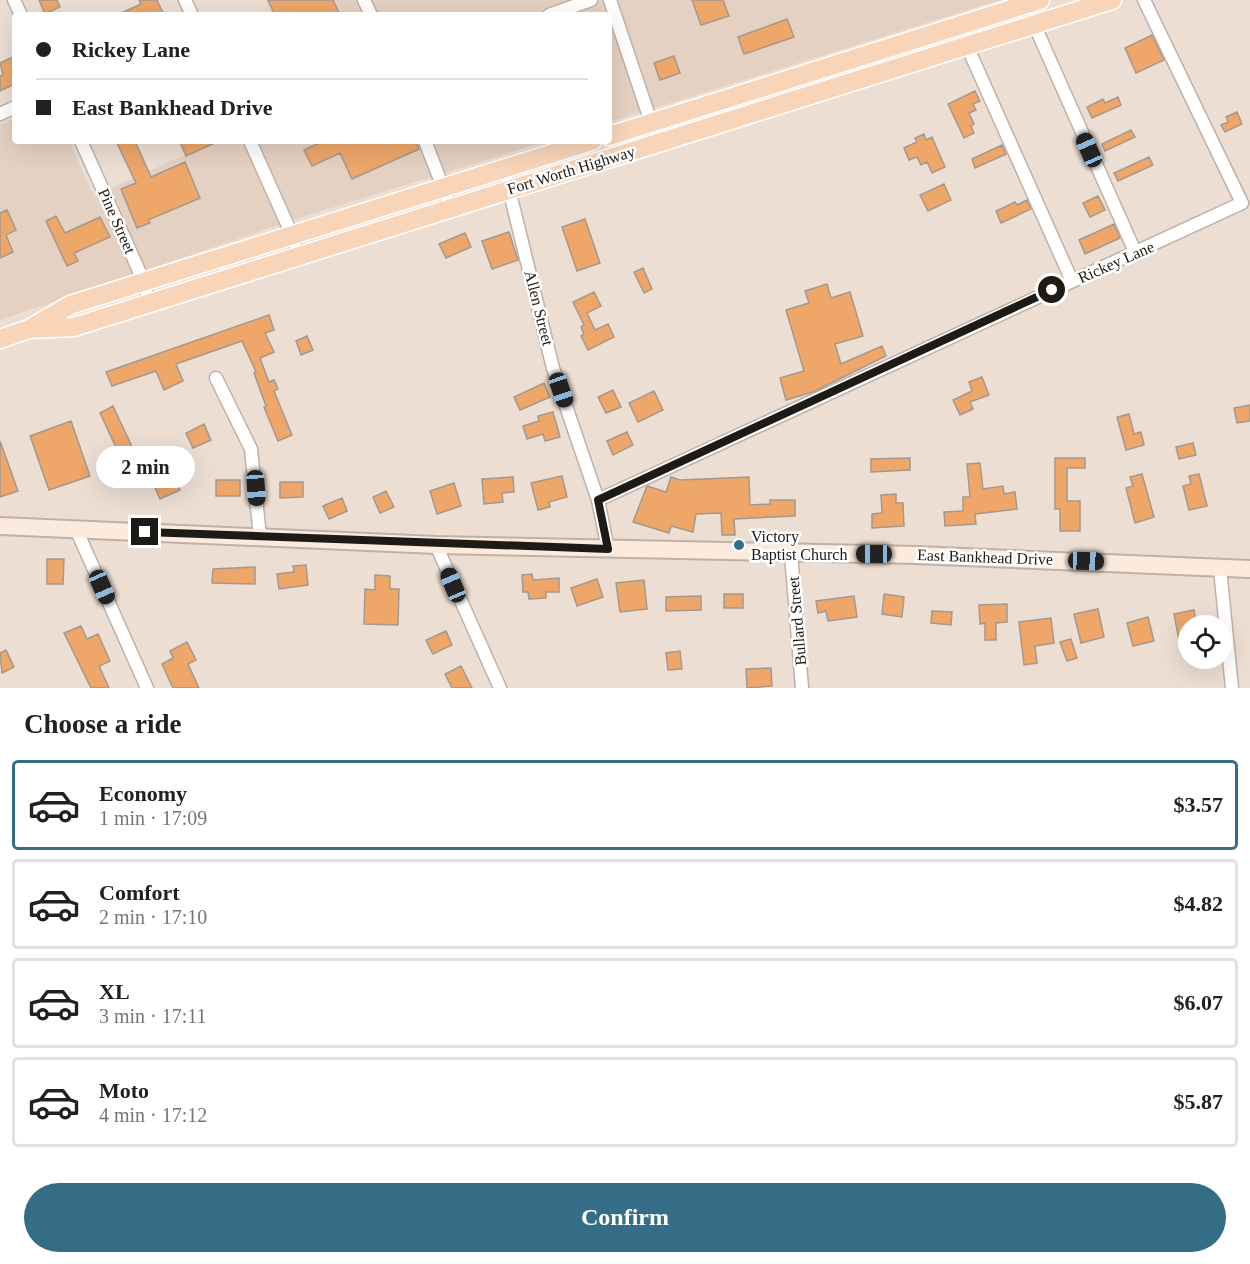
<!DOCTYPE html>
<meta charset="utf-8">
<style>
:root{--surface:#fff;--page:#f2f2f2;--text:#202124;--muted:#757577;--line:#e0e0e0;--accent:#356d87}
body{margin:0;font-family:"Times New Roman",serif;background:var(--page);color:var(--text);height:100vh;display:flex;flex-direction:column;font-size:22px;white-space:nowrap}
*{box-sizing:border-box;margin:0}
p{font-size:20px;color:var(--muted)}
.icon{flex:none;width:33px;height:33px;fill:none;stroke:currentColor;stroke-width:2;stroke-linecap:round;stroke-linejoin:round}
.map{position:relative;height:688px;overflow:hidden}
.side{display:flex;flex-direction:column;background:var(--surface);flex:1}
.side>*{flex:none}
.banner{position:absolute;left:12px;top:12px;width:600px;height:132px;border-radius:6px;box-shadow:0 6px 24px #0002;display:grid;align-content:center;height:132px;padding:0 24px;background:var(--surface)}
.buttons{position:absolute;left:1178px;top:615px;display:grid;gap:12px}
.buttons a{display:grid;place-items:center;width:54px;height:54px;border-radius:50%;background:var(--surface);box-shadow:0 6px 24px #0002;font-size:30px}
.end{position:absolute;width:27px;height:27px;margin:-14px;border:8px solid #1e1a16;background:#fff;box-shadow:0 0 0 3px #fff}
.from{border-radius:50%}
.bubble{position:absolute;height:42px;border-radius:21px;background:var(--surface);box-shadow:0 6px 24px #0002;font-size:20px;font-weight:800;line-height:42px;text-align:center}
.car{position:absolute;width:18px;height:36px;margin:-18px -9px;border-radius:8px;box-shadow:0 0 4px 2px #0007;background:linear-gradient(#222 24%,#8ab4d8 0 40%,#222 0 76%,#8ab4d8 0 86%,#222 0)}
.banner b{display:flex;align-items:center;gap:21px;height:57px;font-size:22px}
.banner b+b{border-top:2px solid var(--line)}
.banner i{width:15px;height:15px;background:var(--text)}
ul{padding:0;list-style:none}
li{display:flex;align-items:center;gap:18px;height:90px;margin:0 12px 9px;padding:0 12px;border:3px solid var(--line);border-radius:6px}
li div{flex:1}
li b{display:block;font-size:22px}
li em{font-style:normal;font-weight:800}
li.current{border-color:var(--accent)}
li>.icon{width:54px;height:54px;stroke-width:1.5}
h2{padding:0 24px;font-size:27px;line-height:72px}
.cta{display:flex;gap:12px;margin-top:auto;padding:12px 24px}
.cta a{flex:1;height:69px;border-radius:36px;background:var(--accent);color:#fff;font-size:24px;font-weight:800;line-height:69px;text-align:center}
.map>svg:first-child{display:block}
.built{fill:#e5d1c2}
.building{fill:#eea669;stroke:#a5988e;stroke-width:1.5}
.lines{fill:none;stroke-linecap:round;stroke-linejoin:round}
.street-casing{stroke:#bfb1a7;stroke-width:15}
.secondary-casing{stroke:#bfb1a7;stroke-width:20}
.primary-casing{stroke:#fff;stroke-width:21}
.street{stroke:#fff;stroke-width:12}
.secondary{stroke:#fceadc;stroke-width:16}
.primary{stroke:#f8d5b9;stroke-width:18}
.route{stroke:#1e1a16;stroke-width:8}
.poi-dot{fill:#356d87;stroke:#fff;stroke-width:2}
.labels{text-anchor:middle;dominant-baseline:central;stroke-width:5;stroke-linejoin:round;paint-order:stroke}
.street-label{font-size:16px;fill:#1e1a16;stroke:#fff}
.poi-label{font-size:16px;fill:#1e1a16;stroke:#fff;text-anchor:start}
</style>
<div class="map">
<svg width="1250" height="688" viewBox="0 0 1250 688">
<rect width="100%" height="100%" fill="#ecded3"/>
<path class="built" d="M265,0H1000L609,122V15H272Z
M15,118V141H69L94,196L215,141H547L305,216L0,320V125Z"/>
<path class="building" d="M39,0H57L60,7L45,14Z
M139,0H157L163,13L117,15L141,4Z
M268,0H333L340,15H275Z
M692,0H723L729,16L701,25Z
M787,19L794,37L744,54L738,37Z
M1152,35L1164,60L1136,73L1125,48Z
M15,56V84L0,91V76L3,75L0,63Z
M674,56L680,73L660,80L654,63Z
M975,91L980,101L973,104L976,110L969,113L974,124L971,126L974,133L964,138L948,104Z
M1118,97L1121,105L1092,118L1087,107L1103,99L1105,103Z
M1237,112L1242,124L1225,132L1221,125L1228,122L1226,117Z
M1131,130L1135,137L1105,151L1102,144Z
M924,134L926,140L932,137L945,167L932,173L927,162L921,165L917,157L909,160L904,148L917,142L915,138Z
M116,141H135L151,177L185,162L200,198L148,220L150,223L137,228L121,189L136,183Z
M187,141H219L186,156L181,144Z
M323,141H416L419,149L352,179L340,153L312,166L304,150Z
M1002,145L1006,154L975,168L972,159Z
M1149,157L1153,165L1118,181L1114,173Z
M944,184L951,200L928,211L920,195Z
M1098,196L1105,210L1090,217L1083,203Z
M1027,200L1031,209L1001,223L996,211L1015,202L1017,205Z
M7,210L16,230L6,235L13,252L0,258V213Z
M56,216L65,233L100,217L110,237L74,253L78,261L67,266L46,221Z
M585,219L600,263L577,271L562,227Z
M1114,224L1120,238L1085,254L1079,240Z
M509,232L518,260L492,269L482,241Z
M465,233L471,247L446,258L439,244Z
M643,268L652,289L644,293L634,272Z
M827,284L831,298L850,292L863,336L835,344L841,364L882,346L886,356L813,392L786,400L780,378L804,371L786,310L809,303L805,291Z
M594,292L601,306L587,313L595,330L608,324L614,337L588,350L581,336L584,334L581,327L584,325L573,302Z
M269,315L274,330L265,333L274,352L260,358L269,382L274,380L278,389L274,391L292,435L278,441L264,407L266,406L254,373L256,372L242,341L176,364L183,381L164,390L156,371L112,386L106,372Z
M307,336L313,350L301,355L296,341Z
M982,377L989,395L970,402L973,409L960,415L953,400L972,391L969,382Z
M544,383L550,397L520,410L514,397Z
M613,390L621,407L606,413L598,397Z
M654,391L663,410L638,422L629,403Z
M1250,405V421L1237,423L1234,408Z
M113,406L147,479L134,486L100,413Z
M553,412L560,437L545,441L543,434L527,439L523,426L539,421L538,416Z
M1129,414L1134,434L1141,432L1144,445L1126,450L1117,417Z
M71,421L90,476L49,490L30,436Z
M204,424L211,440L193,448L186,433Z
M627,432L633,445L613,455L607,441Z
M0,441L18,491L0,497Z
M1193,443L1196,455L1179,459L1176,447Z
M910,458V470L871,472V459Z
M1055,458H1085V468H1067V501H1080V531H1060V509H1055Z
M980,463L983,489L1003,486L1004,494L1015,492L1017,509L975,514L976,524L945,526L944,512L963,511V497H970L967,464Z
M172,472L180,490L160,499L152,481Z
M1142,474L1154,517L1135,523L1126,488L1133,486L1130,477Z
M1199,474L1207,506L1189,510L1183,486L1191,484L1189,476Z
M562,476L567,497L549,502L550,507L538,510L531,483Z
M513,477L514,492L502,493L503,502L484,504L482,479Z
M671,477L680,480L749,477L750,505L770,504V500H795V516L734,519L735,535H722L721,513L696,514L693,532L671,526L669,533L633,522L647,486L666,492Z
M216,480H240V496H216Z
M280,482H303V497L280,498Z
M454,483L461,506L437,514L430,491Z
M386,491L394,507L380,513L373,497Z
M896,494V503H903L904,526L872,528V514L882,513L881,495Z
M342,498L347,511L329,519L323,506Z
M47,559H64L63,584H47Z
M306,565L308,585L279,589L277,574L294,572L293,566Z
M255,567V584L212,583L213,569Z
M532,574L533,580L559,578V592H546V598L529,599L528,592H523L522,575Z
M375,575L390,576V589H399L398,625L364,624L365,589L375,590Z
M597,579L603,597L577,606L571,588Z
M644,580L647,609L620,612L616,583Z
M724,594H743V608H724Z
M884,594L904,597L902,617L882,614Z
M701,596V610L666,611V597Z
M854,596L857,617L828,621L826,611L818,613L816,601Z
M1007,604V622L996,623V640H985V623L980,624L979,605Z
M1098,609L1104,637L1081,643L1074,614Z
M1194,610L1197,626H1188V638L1179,640L1174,614Z
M932,611L952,612L951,625L931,623Z
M1148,617L1154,641L1133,646L1127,623Z
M1051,618L1054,643L1035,646L1037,663L1024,665L1019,622Z
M81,626L87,639L98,634L110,661L99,666L109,688H91L64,633Z
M446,631L452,645L433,654L426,640Z
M1071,639L1077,658L1067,661L1060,642Z
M187,642L196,660L188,664L199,688H173L162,664L173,658L170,651Z
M6,650L14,667L2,673L0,653Z
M680,651L682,669L668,670L666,653Z
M461,666L472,688H452L445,674Z
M771,668L772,686L747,688L746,669Z"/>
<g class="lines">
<g class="street-casing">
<path id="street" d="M14,0L21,15
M185,0L192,15
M364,0L371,15
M610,0L658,143
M549,15L591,0
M1034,24L1136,254
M967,46L1072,281
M0,114L15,107
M81,141L144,282L149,303
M250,141L292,235L298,256
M425,141L451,208
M504,169L553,368L598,500L608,549
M216,378L251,449L260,537
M598,500L1242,203L1144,0
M76,529L147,688
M436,545L500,688
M791,554L802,688
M1220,569L1232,688"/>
</g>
<g class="secondary-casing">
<path id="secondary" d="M0,526L436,545L916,555L1250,569"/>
</g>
<g class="primary-casing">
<path id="primary" d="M609,136L1040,0
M29,329L74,327L1112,0
M0,339L29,329L70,305L592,141"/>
</g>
<use href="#street" class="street"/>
<use href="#secondary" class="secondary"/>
<use href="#primary" class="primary"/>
</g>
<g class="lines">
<path class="route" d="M145,532L608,549L598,500L1052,290"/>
</g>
<circle class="poi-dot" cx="739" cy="545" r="6"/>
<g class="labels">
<g class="street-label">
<text transform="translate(571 170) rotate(-17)">Fort Worth Highway</text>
<text transform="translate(117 221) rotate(66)">Pine Street</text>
<text transform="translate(1116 262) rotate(-24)">Rickey Lane</text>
<text transform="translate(539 308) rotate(76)">Allen Street</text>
<text transform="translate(985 557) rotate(2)">East Bankhead Drive</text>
<text transform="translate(797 621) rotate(-95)">Bullard Street</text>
</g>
<g class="poi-label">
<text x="751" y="536">Victory<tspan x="751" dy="18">Baptist Church</tspan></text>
</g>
</g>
</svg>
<div class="buttons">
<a><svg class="icon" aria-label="locate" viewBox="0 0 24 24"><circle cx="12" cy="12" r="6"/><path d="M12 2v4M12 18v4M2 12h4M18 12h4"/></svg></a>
</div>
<i class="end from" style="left:1052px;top:290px"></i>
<i class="end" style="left:145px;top:532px"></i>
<div class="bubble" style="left:96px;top:446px;width:99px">2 min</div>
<i class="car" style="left:1089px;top:150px;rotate:336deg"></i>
<i class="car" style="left:561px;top:390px;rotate:161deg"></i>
<i class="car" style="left:256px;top:488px;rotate:176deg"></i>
<i class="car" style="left:874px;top:554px;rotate:270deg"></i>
<i class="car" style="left:1086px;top:561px;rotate:92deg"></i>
<i class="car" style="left:453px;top:585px;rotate:337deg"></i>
<i class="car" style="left:102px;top:587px;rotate:156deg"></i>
<div class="banner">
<b><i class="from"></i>Rickey Lane</b>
<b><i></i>East Bankhead Drive</b>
</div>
</div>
<section class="side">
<h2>Choose a ride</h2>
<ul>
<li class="current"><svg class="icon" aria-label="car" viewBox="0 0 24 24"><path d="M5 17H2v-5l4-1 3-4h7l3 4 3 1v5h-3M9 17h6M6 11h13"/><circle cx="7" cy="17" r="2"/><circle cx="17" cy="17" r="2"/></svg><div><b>Economy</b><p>1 min · 17:09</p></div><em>$3.57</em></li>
<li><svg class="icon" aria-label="car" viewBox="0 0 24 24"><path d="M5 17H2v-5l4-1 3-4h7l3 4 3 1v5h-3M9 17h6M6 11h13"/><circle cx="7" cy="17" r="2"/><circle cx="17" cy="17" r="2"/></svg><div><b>Comfort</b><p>2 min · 17:10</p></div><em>$4.82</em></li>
<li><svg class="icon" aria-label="car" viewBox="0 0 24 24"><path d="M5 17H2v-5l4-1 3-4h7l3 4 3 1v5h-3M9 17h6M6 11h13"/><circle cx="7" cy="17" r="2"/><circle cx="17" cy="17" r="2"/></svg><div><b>XL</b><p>3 min · 17:11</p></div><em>$6.07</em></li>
<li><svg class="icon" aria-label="car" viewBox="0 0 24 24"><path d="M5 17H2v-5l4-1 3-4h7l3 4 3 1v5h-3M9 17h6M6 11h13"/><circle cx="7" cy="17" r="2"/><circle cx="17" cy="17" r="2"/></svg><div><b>Moto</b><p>4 min · 17:12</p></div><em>$5.87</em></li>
</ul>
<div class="cta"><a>Confirm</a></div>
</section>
